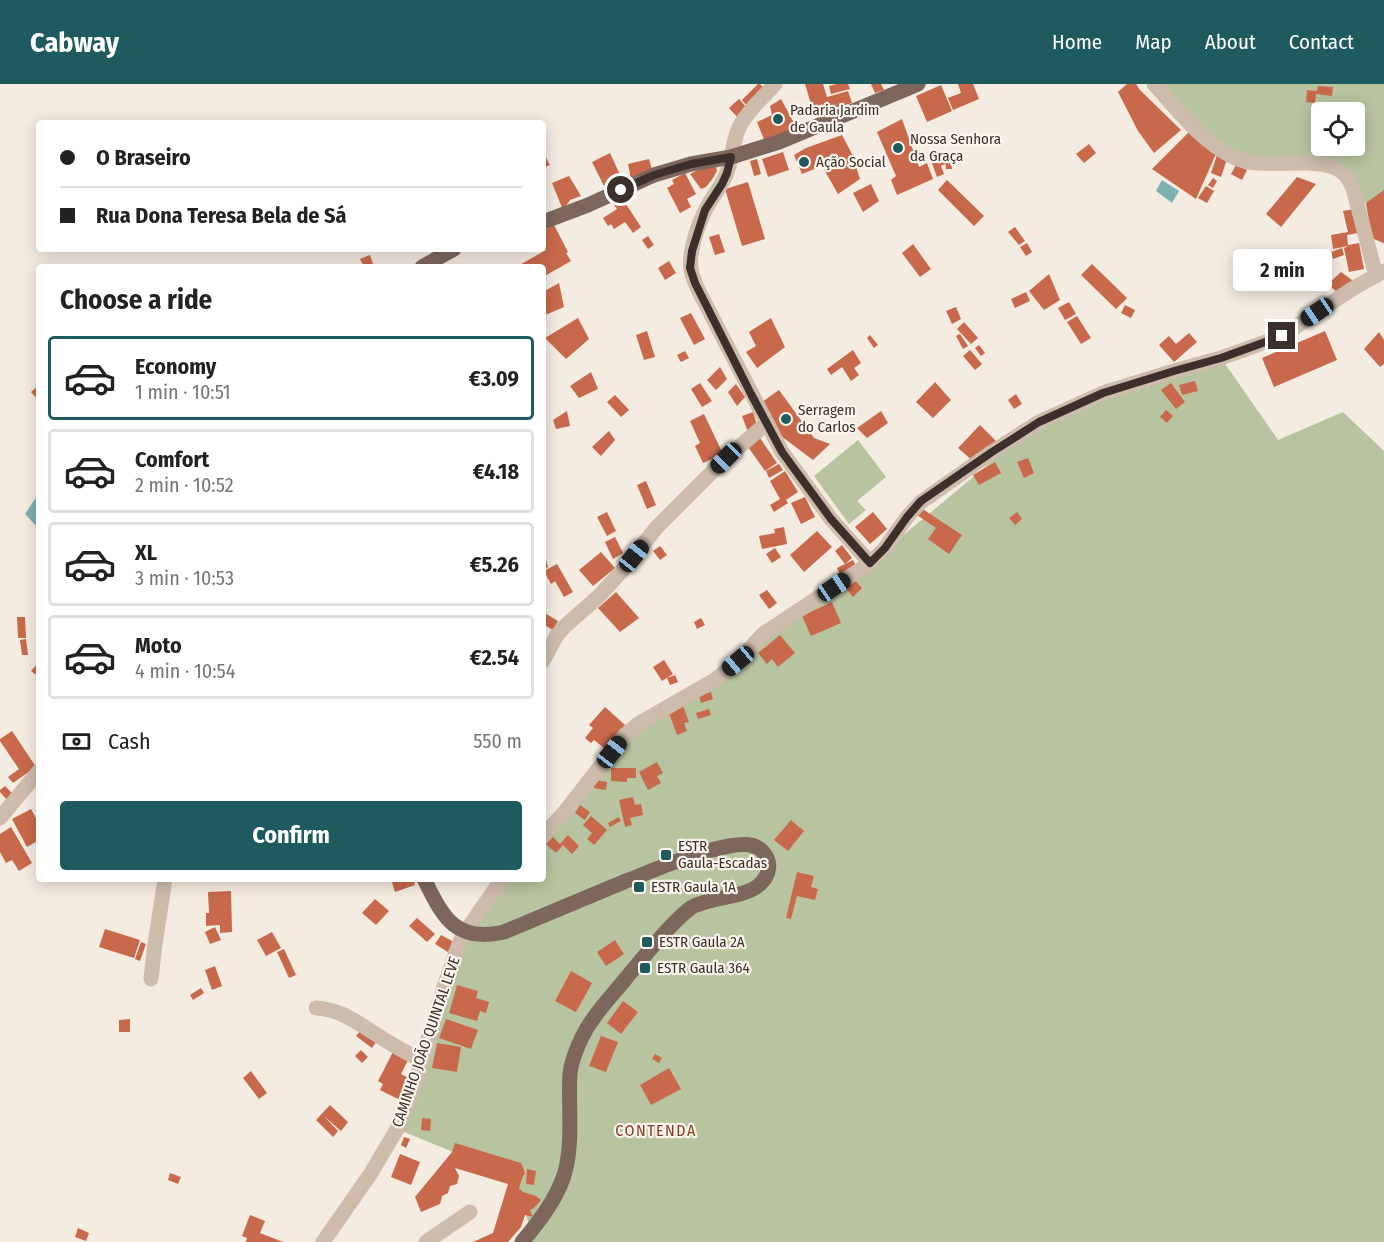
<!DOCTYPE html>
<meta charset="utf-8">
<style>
:root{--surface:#fff;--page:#f2f2f2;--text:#222;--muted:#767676;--line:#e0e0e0;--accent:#1f5a5e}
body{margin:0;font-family:"Fira Sans Condensed",sans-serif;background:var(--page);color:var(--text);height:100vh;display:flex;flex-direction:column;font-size:22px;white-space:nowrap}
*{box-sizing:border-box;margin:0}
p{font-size:20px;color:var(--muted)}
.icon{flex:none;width:33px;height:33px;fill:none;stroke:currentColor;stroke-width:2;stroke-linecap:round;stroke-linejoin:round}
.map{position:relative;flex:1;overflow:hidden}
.panel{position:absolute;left:36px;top:180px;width:510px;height:618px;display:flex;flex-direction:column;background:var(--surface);border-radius:6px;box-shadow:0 3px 15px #0003}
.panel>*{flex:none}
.guide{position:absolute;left:36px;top:36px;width:510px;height:132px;border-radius:6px;box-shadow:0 3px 15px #0003;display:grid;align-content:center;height:132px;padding:0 24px;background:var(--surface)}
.fabs{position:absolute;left:1311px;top:18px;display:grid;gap:12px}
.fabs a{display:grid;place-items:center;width:54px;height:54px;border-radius:6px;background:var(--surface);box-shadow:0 3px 15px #0003;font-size:30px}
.end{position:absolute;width:27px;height:27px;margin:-14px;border:8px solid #3b302b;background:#fff;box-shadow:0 0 0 3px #fff}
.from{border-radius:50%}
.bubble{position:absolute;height:42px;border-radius:6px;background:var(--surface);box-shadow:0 3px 15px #0003;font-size:20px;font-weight:700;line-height:42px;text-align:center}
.car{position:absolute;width:18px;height:36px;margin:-18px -9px;border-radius:8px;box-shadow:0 0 4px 2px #0007;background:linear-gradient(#222 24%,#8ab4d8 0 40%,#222 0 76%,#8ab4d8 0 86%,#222 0)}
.guide b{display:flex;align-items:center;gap:21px;height:57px;font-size:22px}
.guide b+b{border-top:2px solid var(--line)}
.guide i{width:15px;height:15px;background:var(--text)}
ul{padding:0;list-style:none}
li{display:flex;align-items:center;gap:18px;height:84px;margin:0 12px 9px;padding:0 12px;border:3px solid var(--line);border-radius:6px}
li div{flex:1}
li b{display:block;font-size:22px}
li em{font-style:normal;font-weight:700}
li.selected{border-color:var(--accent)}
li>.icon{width:54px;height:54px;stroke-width:1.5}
h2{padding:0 24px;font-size:27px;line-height:72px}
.pay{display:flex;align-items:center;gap:15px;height:66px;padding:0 24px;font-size:22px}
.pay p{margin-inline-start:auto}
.cta{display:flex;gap:12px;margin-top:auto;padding:12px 24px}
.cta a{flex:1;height:69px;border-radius:6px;background:var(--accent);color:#fff;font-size:24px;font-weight:700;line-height:69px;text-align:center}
header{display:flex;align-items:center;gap:36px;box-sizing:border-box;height:84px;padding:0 30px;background:var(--accent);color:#fff}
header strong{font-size:28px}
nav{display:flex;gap:33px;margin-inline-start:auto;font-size:21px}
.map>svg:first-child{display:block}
.green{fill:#b8c4a0;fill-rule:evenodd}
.water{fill:#7fb0b2}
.building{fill:#c8694b}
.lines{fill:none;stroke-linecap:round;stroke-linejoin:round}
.minor{stroke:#cdbbac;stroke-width:15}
.major{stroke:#7d675c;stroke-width:15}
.route{stroke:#3b302b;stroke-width:8}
.poi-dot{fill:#1f5a5e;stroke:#fbf5ee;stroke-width:2}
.labels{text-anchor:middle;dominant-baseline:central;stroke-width:4.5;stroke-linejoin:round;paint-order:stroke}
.poi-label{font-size:15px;fill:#3b302b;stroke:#fbf5ee;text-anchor:start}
.street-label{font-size:15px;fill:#3b302b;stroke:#fbf5ee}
.neighbourhood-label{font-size:16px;letter-spacing:1.5px;fill:#8c3b22;stroke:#fbf5ee}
</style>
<header>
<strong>Cabway</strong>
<nav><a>Home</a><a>Map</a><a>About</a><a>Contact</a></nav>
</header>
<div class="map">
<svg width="1384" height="1158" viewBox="0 0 1384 1158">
<rect width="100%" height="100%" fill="#f4ebe1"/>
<path class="green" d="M1154,0H1384V160L1372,154L1366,119L1356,114L1341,86L1231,72ZM1322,28H1354V62H1322Z
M1221,274L1278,356L1343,328L1384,367V1158H518L531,1147L514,1093L397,1045L466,847L508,795H543V752L624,652L870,479L1039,338Z
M858,356L886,393L857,417L866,426L849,440L814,392Z"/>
<path class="water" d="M1162,96L1179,107L1172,119L1156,107Z
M39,409V445L25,430Z"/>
<path class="building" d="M758,0H760L765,5L747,22L742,16Z
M805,0H823L827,13L848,7L852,19L814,30Z
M837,0H848L850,5L831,10L829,2Z
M871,0H881L884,6L875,9Z
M958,0H973L979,15L953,26L948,14L961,9Z
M1127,0H1136L1140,6L1181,46L1154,69L1138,47L1118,8Z
M941,1L952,27L927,38L916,12Z
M1318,2L1333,3L1332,12L1316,10L1315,19L1306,18L1307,6L1317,7Z
M739,15L748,25L738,34L729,24Z
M781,15L796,43L765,58L757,38L772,31L770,22Z
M1313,21H1318V33L1312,32Z
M902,35L919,83L927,79L933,95L897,111L891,96L896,92L877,48Z
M1189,48L1216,70L1196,115L1152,85Z
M1322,49V62H1336V65L1316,67L1315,50Z
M842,51L852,70L860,95L838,110L822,82L802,90L794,71L806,64Z
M1089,60L1096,69L1084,79L1076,70Z
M543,68L550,81L543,84Z
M783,68L789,86L768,93L762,75Z
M610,69L621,93L604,102L592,78Z
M941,70L945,80L941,82L944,90L937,93L930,74Z
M1217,71L1227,75L1221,93L1211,89Z
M951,74L952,85H946L945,75Z
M649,75L653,89L631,95L628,80Z
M757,75L761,90L754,92L750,77Z
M1236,81L1247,86L1242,96L1231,90Z
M716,83L717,87L713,94L706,103L701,105L690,90L700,85Z
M685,89L696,110L687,115L691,123L680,129L667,104L674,100L672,96Z
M569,92L581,112L570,116L563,126L552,99Z
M1297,93L1316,100L1281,143L1266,130Z
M1213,94L1217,97L1213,104L1208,101Z
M947,96L984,132L974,142L938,106Z
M748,98L765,155L742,162L725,105Z
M871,100L879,117L863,128L853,109Z
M1206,102L1214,107L1207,119L1198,114Z
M1384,106V159L1372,154L1366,119Z
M620,111L641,143L633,149L625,138L614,145L611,140L608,142L603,134L617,125L611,117Z
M1354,125L1358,149L1347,151L1348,161L1359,159L1364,185L1349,188L1344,164L1348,162L1333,165L1331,151L1348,148L1343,127Z
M554,141L568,168L566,169L571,177L543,193V183H516L546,166L543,160V147Z
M1015,143L1025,157L1019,161L1008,148Z
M719,150L725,168L715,171L709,153Z
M648,152L654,161L648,165L642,156Z
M1027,159L1032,168L1026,172L1020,163Z
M913,160L931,185L920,193L902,169Z
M1342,164L1344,171L1333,175L1331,168Z
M370,171L373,180L364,183L360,175Z
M669,177L676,189L665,196L658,184Z
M1092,180L1127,214L1116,225L1081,191Z
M1341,188L1356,199L1339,210L1328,200Z
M1049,190L1060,216L1044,226L1029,207Z
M559,199L564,223L543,232V208Z
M1026,208L1030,217L1015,224L1011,215Z
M1069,218L1076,230L1065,236L1058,224Z
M1125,221L1135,226L1131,234L1121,229Z
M956,223L961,235L952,240L946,227Z
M691,229L705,255L694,261L680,234Z
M1077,232L1091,254L1081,260L1067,238Z
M578,234L589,255L566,275L545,254Z
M771,234L785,263L757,284L746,268L756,262L749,248Z
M964,238L978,254L971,260L957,245Z
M647,247L655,273L644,276L636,251Z
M1325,247L1337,276L1274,303L1262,274Z
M1379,248L1384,256V280L1380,283L1364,265Z
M1189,249L1197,258L1174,278L1159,261L1169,252L1176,260Z
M960,250L968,262L963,265L956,252Z
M870,251L878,261L874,264L867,254Z
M979,261L985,269L981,272L975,264Z
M853,266L861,279L854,284L859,291L851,297L842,283L831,291L827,285Z
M970,266L982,280L975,286L963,272Z
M685,267L689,274L681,278L677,271Z
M720,283L727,295L716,306L707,296Z
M591,288L598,305L579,314L570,302Z
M1195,297L1198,307L1182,311L1179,301Z
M935,298L951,316L933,334L916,318Z
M700,299L712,317L702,323L691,305Z
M1171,299L1185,318L1176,325L1161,306Z
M736,300L745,313L737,322L728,308Z
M39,301V317L31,308Z
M779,306L814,354L830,360L813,376L781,352L762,318Z
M1016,310L1022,320L1014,325L1008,316Z
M615,311L629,326L621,333L607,318Z
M1166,326L1173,332L1167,339L1160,333Z
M567,327L570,342L556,345L553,336Z
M881,327L888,339L867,354L857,344Z
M753,328L758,344L748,348L742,332Z
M704,330L723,370L703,379L695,362L700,359L690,337Z
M980,341L998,359L973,377L958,364Z
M609,347L615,356L601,372L592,363Z
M758,351L777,379L765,387L746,360Z
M1028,374L1034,389L1024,394L1017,378Z
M995,378L1001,389L979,401L973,391Z
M779,380L783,386L769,394L766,387Z
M785,387L798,408L786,416L788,419L774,428L770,421L780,415L770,397Z
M646,397L656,421L647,425L637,401Z
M805,413L815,433L801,440L791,419Z
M921,424L962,451L949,470L928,455L936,444L917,431Z
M607,428L616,447L607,452L597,433Z
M873,428L887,445L870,460L855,443Z
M1017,428L1022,435L1015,441L1009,434Z
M784,443L787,460L762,465L759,452L775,449L774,445Z
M817,447L832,463L804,488L790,471Z
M615,453L623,469L613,475L605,458Z
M842,461L852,474L845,480L835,467Z
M660,462L667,471L660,476L653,467Z
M775,464L781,473L772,479L766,470Z
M601,468L615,484L593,502L579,486Z
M546,476L548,483L543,485V477Z
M853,476L857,484L841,492L837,484Z
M557,480L573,508L564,513L555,497L551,500L544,487Z
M854,495L862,504L853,513L845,503Z
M767,506L777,519L769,525L759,511Z
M616,508L639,534L620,548L598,524Z
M832,518L841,539L811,552L802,532Z
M543,528L558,537L553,546L543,540Z
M17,533H25L26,554H18Z
M701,534L705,541L697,545L694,538Z
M780,551L795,569L778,583L772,575L767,580L758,569Z
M26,555L28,571H22L20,556Z
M664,576L673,590L662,597L653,583Z
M39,578V593L31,587Z
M675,591L678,598L670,601L667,594Z
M711,608L713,615L701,619L699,612Z
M682,619L689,638L684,639L687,647L677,651L667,624Z
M605,623L625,641L605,665L594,656L591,659L585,654L593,644L589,641Z
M709,625L711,631L698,635L696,629Z
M12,647L36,683L13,699L8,693L19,685L0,657V655Z
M657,678L663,689L657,692L661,699L648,706L639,688Z
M611,684H636V694H627V698L611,697Z
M595,696L607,698L606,706L594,704Z
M5,702L13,710L7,716L0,708V706Z
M633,713L635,721L641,720L643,731L630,734L632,741L625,743L619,716Z
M580,721L590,728L585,736L575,729Z
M31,725L39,740V756L27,763L12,735Z
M591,732L607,746L594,761L587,755L592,749L583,741Z
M619,733L621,737L610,743L608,739Z
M791,736L804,747L788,767L774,756Z
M11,743L32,779L19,787L12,776L6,779L0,768V750Z
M568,751L579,762L572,770L563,761L556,769L546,760L553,753L560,760Z
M797,788L814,792L811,803L818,805L815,816L797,812L791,835L786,834Z
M391,795H414L415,801L395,808Z
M231,807L232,848L220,849V841L206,842V829H209L208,808Z
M375,815L389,827L376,841L362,829Z
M417,834L435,850L427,858L409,842Z
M215,843L221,856L210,860L205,848Z
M105,845L140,856L134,874L99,863Z
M272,848L281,864L266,872L257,856Z
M441,851L454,858L448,868L435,860Z
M615,856L624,870L606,882L597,868Z
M141,858L146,860L140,877L135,875Z
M284,865L296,891L289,894L277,868Z
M215,882L222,902L212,906L205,886Z
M571,887L592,899L576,928L555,917Z
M457,901L478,907L476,914L489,918L486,929L480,927L477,937L449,929Z
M201,904L204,909L193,916L190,911Z
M623,917L638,928L621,950L607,939Z
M130,935V948H119V936Z
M446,935L478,946L471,965L439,954Z
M361,946L377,957L372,964L356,952Z
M601,952L618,958L606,988L589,982Z
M437,959L461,963L457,988L432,984Z
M361,966L368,973L362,979L355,972Z
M394,966L409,974L401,990L411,995L400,1016L380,1006L383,1000L378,997Z
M655,970L662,974L659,979L652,975Z
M669,984L681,1005L651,1021L640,1001Z
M251,987L267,1009L259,1015L243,994Z
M330,1021L348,1038L341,1047L324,1032L338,1047L333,1053L316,1036Z
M422,1034L431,1035L430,1047L421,1046Z
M404,1053L410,1055L406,1064L401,1061Z
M455,1059L521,1079L525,1089L523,1092L519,1104L523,1108L536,1112L541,1116L533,1125L530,1126L533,1133L525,1131L521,1143L508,1158H473L493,1149L508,1100L455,1084L459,1092L457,1100L450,1102L448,1109L442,1112L440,1120L421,1128L415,1113L452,1068Z
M400,1070L420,1078L411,1101L391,1093Z
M527,1085L536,1087L534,1101L526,1100Z
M170,1089L181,1093L178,1100L168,1096Z
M250,1131L265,1137L260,1149L283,1158H246L247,1154L242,1152Z
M78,1144L89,1149L86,1157L75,1153Z"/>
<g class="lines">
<path class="minor" d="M775,0C763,14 745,29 738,46C732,61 732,77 726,91C721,103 713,112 707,123C699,138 688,168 691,185C693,199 701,211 707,223L782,368L831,435L870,479
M1154,0C1177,25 1200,56 1231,72C1253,84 1283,78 1308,79C1319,80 1330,80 1339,86C1346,90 1350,97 1353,104L1376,192
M543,577L557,551L565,542L598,513L621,488L657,443L726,374L767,339
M0,734L39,687
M543,751L563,730L624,652L638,640L713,597L738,577L763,550L870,479L885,464L907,433L921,418L992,368L1039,338L1103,309L1174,287L1221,274L1282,252L1352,205L1384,187
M151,895L155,860L165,795
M316,924C345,925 368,947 392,960C401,966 411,971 421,976
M323,1158L371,1089L397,1045L411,1012L444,903L459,860L466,847L502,795
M426,1158L470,1128"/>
<path class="major" d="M543,138L588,121L654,91L691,80L731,73L779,58L918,0
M422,183L454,165
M424,795C443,833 455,859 504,848C545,831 585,814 626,797C657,785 696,768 729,762C740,760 755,758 763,768C772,778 770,791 760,800C746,814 712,812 692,823C686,827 680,833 675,838C658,855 643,874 627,893C616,907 603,920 593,935C583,948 572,973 570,989C568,1021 573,1053 566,1084C560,1111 540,1137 522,1158"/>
</g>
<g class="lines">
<path class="route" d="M621,106L654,91L691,80L731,73L727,89L722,100L705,126L692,167L690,184L695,199L751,310L782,368L831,435L870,479L885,464L907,433L921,417L992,368L1039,338L1103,309L1174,287L1221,274L1282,252"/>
</g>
<g class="poi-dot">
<circle cx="778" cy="35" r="6"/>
<circle cx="898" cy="64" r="6"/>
<circle cx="804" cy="78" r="6"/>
<circle cx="786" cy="335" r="6"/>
<rect x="660" y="765" width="12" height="12" rx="3"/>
<rect x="633" y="797" width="12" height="12" rx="3"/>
<rect x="641" y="852" width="12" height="12" rx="3"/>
<rect x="639" y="878" width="12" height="12" rx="3"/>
</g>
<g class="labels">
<g class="poi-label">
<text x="790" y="26">Padaria Jardim<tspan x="790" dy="17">de Gaula</tspan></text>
<text x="910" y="55">Nossa Senhora<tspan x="910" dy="17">da Graça</tspan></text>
<text x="816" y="78">Ação Social</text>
<text x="798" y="326">Serragem<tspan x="798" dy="17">do Carlos</tspan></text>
<text x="678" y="762">ESTR<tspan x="678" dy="17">Gaula-Escadas</tspan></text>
<text x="651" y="803">ESTR Gaula 1A</text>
<text x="659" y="858">ESTR Gaula 2A</text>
<text x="657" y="884">ESTR Gaula 364</text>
</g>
<g class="street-label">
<text transform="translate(426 958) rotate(-71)">CAMINHO JOÃO QUINTAL LEVE</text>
</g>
<g class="neighbourhood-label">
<text x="656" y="1046">CONTENDA</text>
</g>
</g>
</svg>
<div class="fabs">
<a><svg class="icon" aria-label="locate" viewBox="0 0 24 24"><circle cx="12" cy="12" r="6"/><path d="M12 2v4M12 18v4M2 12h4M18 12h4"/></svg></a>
</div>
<i class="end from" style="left:621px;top:106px"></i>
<i class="end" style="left:1282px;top:252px"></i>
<div class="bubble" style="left:1233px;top:165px;width:99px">2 min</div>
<i class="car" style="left:1317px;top:228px;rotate:236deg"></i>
<i class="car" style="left:726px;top:374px;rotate:225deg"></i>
<i class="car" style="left:634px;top:472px;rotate:39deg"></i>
<i class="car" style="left:834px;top:503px;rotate:56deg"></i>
<i class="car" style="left:738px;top:577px;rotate:230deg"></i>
<i class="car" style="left:612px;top:668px;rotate:38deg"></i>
<div class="guide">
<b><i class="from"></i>O Braseiro</b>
<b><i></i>Rua Dona Teresa Bela de Sá</b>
</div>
<section class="panel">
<h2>Choose a ride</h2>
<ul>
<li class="selected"><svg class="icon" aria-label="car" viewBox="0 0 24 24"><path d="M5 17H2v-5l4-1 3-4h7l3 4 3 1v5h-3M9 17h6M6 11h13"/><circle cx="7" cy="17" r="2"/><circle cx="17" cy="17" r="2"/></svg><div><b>Economy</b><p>1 min · 10:51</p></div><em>€3.09</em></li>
<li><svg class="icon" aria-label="car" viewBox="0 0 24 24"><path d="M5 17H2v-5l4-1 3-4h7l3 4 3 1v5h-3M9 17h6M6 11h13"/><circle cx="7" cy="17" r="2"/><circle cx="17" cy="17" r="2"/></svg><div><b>Comfort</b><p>2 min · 10:52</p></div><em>€4.18</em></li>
<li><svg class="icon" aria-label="car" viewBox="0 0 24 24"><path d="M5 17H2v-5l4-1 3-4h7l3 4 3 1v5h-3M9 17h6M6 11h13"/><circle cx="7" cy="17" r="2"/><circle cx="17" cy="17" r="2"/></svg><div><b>XL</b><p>3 min · 10:53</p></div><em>€5.26</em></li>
<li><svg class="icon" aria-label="car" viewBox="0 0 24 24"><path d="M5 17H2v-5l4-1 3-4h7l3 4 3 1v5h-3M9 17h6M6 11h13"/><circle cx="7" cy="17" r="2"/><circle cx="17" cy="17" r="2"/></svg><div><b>Moto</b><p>4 min · 10:54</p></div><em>€2.54</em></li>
</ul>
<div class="pay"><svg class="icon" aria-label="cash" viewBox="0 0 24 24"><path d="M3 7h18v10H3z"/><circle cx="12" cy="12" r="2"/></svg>Cash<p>550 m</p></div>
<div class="cta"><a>Confirm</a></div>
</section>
</div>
